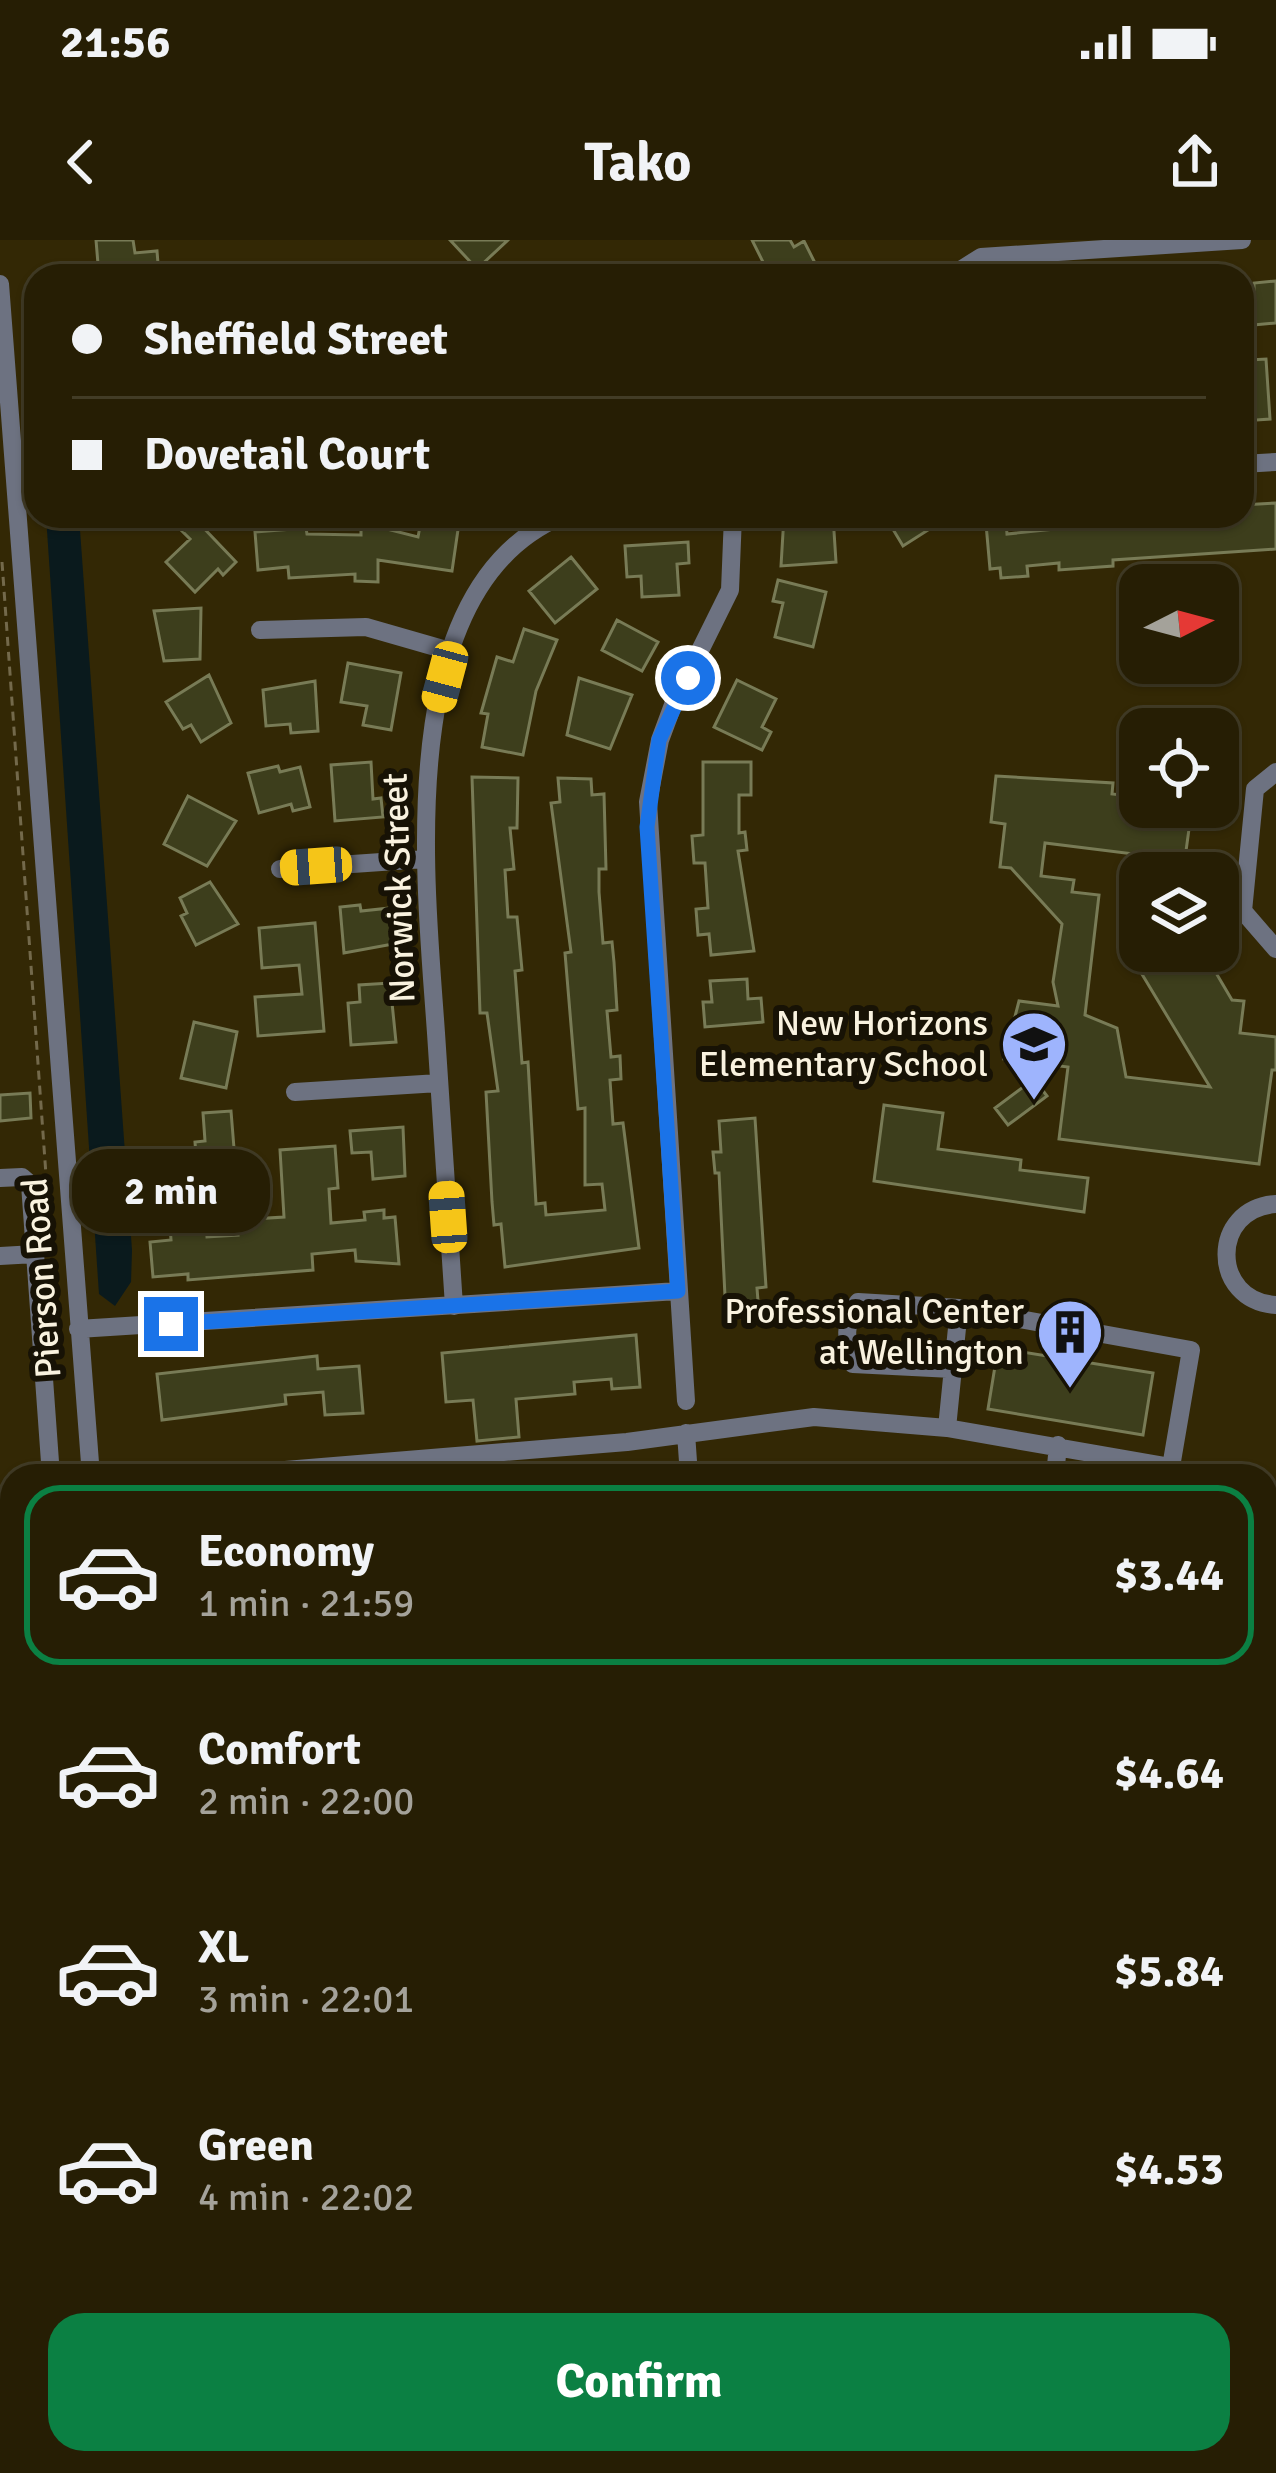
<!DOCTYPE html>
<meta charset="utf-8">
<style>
:root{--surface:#261e04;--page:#2e270e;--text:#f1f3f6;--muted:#a4a29a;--line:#423c26;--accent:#0b8043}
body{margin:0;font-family:Signika,sans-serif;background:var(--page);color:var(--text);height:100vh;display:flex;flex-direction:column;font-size:45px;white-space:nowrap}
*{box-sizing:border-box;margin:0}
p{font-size:39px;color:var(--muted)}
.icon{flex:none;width:66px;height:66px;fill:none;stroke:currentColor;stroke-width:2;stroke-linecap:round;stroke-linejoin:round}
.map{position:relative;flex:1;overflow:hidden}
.side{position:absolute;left:0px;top:1224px;width:1278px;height:1011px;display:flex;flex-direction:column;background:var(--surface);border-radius:36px 36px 0 0;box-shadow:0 3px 9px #0004,0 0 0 3px var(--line)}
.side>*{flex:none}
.hud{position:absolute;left:24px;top:24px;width:1230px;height:264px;border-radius:36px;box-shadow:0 3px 9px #0004,0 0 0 3px var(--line);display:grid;align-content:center;height:264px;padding:0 48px;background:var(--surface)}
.needle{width:78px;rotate:84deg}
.controls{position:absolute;left:1119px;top:324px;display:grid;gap:24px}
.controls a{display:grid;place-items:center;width:120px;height:120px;border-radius:24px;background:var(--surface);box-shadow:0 3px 9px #0004,0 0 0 3px var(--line);font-size:60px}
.end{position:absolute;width:54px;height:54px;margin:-27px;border:15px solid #1a73e8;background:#fff;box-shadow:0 0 0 6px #fff}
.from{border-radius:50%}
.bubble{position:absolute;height:84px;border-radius:36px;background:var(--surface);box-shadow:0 3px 9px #0004,0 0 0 3px var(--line);font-size:39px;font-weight:800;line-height:84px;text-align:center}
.car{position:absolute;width:36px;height:72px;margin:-36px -18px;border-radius:15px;box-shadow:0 0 9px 3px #0007;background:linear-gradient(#f5c518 24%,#345 0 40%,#f5c518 0 76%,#345 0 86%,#f5c518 0)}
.hud b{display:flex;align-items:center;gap:42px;height:114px;font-size:45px}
.hud b+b{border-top:3px solid var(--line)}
.hud i{width:30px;height:30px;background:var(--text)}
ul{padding:21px 0 0;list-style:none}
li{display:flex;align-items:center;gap:36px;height:180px;margin:0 24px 18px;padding:0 24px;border:6px solid transparent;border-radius:36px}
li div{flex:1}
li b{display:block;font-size:45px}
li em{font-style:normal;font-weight:800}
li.on{border-color:var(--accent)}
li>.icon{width:108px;height:108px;stroke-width:1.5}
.button{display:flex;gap:24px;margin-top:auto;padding:24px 48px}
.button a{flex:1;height:138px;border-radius:36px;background:var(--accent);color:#fff;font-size:48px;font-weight:800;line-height:138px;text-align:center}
.status{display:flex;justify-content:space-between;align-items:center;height:84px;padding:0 60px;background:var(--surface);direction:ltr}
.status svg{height:33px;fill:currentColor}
header{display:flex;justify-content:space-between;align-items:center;height:156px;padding:0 48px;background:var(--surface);font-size:54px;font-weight:800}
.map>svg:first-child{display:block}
.green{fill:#504113}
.water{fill:#0a1a1d}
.building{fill:#3d3e1c;stroke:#787b56;stroke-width:3}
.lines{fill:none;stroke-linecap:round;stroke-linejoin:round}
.path{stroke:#73694b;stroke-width:3;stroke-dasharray:9 6;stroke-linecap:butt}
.minor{stroke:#6d7281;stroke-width:18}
.route{stroke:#1a73e8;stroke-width:15}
.labels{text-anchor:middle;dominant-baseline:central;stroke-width:12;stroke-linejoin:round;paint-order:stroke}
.street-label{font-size:36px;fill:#f9f2df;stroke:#171205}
.poi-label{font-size:36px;fill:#f9f2df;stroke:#171205;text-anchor:end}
</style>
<div class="status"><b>21:56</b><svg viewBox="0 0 49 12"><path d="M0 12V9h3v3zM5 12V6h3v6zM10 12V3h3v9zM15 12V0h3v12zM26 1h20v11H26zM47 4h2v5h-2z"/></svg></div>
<header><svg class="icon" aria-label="back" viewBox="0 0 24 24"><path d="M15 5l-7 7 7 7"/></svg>Tako<svg class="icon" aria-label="share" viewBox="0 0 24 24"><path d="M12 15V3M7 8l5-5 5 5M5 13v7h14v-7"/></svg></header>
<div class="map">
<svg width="1276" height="2233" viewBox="0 0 1276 2233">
<rect width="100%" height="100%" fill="#332805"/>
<path class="green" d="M1266,2121L1276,2140V2233H932L931,2223H1266Z"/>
<path class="water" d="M46,276H79L132,1010L131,1042L115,1066L99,1054Z"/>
<path class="building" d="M96,0H133L135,13L157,11L159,36H99Z
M450,0H508L477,29Z
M752,0H790L794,7L804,1L816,25L793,36H770Z
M1276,41V83L1242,86V53L1254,52V43Z
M1266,119L1270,179L1242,181V133L1251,132L1250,120Z
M1276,263V309L1113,320V326L1059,330V323L1027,326L1028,336L1001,338L1000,328L990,329L986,284L1006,282L1007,294L1056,289L1055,280L1092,276H1109L1110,283L1155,276H1180L1181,281L1242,276V265Z
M422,276H460L452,331L378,320V342L355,341V334L289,338L288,327L258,330L255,292L306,288L307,294L361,295V287H379L418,297Z
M784,276H833L836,322L781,326Z
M885,276H950L903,306Z
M195,279L236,322L223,335L218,329L195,352L166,322L190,299L182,291Z
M688,302L689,323L677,324L679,355L642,357L641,336L627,337L625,306Z
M571,317L597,349L555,383L529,351Z
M778,340L826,352L813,407L775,397L783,363L773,361Z
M201,368L200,419L164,421L154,371Z
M617,380L658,402L642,431L602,410Z
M524,389L557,400L536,451L523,515L482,507L488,474L481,473L497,417L513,422Z
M348,423L401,433L391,490L363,485L367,466L341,462Z
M209,435L231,483L201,502L191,485L183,489L166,462Z
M579,438L632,455L610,509L567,495Z
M737,440L776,459L762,487L771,492L762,510L714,487Z
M315,441L318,491L291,493L290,484L266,486L263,450Z
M371,522L373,559L381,558L383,577L335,581L331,525Z
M703,522H751V555H739V593L745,592L747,610L738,611L754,711L711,715L709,694L698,695L696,669L708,668L705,623H694L692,596L703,595Z
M278,526L280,532L300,527L310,567L293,571L291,564L259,573L248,533Z
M996,536L1113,543L1112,554L1140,557V567H1192L1183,633H1140L1142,615L1045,603L1041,636L1074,640L1072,652L1099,655L1085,775L1117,788L1126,837L1210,847L1128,711H1195L1209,721L1232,760L1244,761L1240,793L1276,797V830H1272L1259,924L1059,899L1068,827L1004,819L1019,761L1058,766L1053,742L1062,684L1011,628L1000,627L1005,584L991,582Z
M472,537L518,538L517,588H510L514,629L505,630L508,677H517L522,730L515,731L522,823L528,822L536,964L545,963L546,975L605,970L602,944L585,945V868L578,869L565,713L571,712L551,563L560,562L558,538L591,539L592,555L604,554L606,629H599V652L603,703L612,702L614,722L617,770L607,771L611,817L620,816L621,839L610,840L613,884L623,883L639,1008L505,1027L501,984L494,985L492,962L486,852L498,851L487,773H480Z
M188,556L236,581L207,626L164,604Z
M210,642L238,684L196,705L181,676L187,673L180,658Z
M360,665L361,671L390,668L393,704L344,713L340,667Z
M315,683L324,791L258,796L255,757L302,754L299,725L262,728L259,688Z
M747,739L748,759L761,758L763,782L705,787L703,762H712L710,741Z
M390,743L396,802L351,805L348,763L360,762L359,745Z
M194,782L237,792L226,848L181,838Z
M1034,839L1047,856L1008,885L995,868Z
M30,853L31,878L0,881V855Z
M884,865L943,873L938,909L1021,920L1020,930L1088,938L1084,972L874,941Z
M231,871L236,933L223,934V941L198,943L195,902L205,901L203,873Z
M755,878L766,1047L757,1048L759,1074L726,1077L719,933H715L713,912H721L719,881Z
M403,887L405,936L373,939L371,912L352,913L350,891Z
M335,906L338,948L329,949L331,983L365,980L364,972L384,970V978L395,977L399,1024L356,1021L355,1010L312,1014L313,1030L188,1040V1034L153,1037L150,1002L171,1000L170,985L206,982L207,997L238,995L236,980L284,977L280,910Z
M636,1095L640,1147L612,1149L611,1139L574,1142L575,1154L516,1159L519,1197L477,1201L473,1160L446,1162L442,1113Z
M998,1108L1153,1133L1143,1195L988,1169Z
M317,1116L318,1129L359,1126L363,1173L325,1175L323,1152L285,1155L286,1164L162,1180L157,1134Z"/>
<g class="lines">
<path class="path" d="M2,322L46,935
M0,1506L12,1504
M567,2223L568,2233
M705,2223L706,2233
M871,2223L872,2233"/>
<path class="minor" d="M951,36L981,17L1242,0
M0,44L91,1236
M1242,224L1276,222
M260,390L366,387L453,412
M1276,532L1255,549L1243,671L1276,709
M280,629L425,619
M295,852L439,843
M0,938L22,937L30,944L51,1236
M1276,964C1210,968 1210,1061 1276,1065
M0,1016L35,1014
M454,1066C448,975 442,884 436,793C426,646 390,348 562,276
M959,1068L1191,1110L1171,1227L947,1188Z
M78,1089L678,1051
M952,1129L853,1124C846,1102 843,1081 858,1062L959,1068
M686,1161L648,562L660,500L673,465L730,350L733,276
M686,1193L689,1236
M212,1236L627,1202L814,1177L947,1188
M1055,1236L1058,1205
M0,1536L12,1534
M1266,1557L1276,1560
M0,1566L12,1565
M1266,1603L1276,1607
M164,2223L165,2233
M279,2223V2233"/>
</g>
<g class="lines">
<path class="route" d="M171,1084L678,1051L647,587L659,500L688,438"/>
</g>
<defs>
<g id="school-pin" transform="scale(3.45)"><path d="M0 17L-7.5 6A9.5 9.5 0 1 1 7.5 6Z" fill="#9eb4fd" stroke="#171205"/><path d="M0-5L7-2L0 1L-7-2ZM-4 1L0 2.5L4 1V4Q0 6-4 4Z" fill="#111"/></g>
<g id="building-pin" transform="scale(3.45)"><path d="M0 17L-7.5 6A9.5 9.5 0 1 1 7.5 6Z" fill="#9eb4fd" stroke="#171205"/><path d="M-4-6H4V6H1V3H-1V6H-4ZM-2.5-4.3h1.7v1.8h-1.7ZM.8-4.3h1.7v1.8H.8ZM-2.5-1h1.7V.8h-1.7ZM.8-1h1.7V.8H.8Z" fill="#111"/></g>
</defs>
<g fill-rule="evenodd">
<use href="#school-pin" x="1034" y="804"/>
<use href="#building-pin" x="1070" y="1092"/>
</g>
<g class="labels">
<g class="street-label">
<text transform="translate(399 648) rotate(-92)">Norwick Street</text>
<text transform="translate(42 1038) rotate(-94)">Pierson Road</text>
</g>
<g class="poi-label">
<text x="988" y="783">New Horizons<tspan x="988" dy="41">Elementary School</tspan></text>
<text x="1024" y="1071">Professional Center<tspan x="1024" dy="41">at Wellington</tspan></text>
</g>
</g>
</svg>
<div class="controls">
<a><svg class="needle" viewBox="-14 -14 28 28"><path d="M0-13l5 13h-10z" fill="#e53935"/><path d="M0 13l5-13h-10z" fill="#a4a29a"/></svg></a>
<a><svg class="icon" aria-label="locate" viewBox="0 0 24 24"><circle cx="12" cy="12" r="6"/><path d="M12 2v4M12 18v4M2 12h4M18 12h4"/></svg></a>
<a><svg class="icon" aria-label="layers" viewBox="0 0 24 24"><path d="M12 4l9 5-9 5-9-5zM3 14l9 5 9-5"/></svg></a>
</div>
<i class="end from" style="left:688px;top:438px"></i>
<i class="end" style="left:171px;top:1084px"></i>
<div class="bubble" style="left:72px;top:909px;width:198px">2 min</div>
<i class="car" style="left:445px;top:437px;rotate:195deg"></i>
<i class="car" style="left:316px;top:626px;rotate:266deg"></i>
<i class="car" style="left:448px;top:977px;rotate:356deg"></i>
<div class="hud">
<b><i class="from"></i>Sheffield Street</b>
<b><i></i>Dovetail Court</b>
</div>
<section class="side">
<ul>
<li class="on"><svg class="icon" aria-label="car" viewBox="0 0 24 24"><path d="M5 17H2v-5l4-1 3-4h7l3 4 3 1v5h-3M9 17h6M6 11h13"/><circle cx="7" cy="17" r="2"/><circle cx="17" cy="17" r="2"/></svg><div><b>Economy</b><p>1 min · 21:59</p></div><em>$3.44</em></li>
<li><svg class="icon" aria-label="car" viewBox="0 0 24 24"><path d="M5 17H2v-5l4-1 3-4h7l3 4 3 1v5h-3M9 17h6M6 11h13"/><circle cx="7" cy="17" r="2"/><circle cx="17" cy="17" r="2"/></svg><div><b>Comfort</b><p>2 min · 22:00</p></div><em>$4.64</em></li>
<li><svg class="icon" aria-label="car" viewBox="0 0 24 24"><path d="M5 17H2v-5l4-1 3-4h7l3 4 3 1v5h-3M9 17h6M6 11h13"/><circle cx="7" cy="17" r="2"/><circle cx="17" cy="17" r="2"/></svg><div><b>XL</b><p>3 min · 22:01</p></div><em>$5.84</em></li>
<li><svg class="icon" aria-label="car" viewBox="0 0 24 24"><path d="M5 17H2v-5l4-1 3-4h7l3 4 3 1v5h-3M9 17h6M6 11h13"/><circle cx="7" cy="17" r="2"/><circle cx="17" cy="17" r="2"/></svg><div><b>Green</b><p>4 min · 22:02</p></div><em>$4.53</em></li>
</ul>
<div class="button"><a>Confirm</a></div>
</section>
</div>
